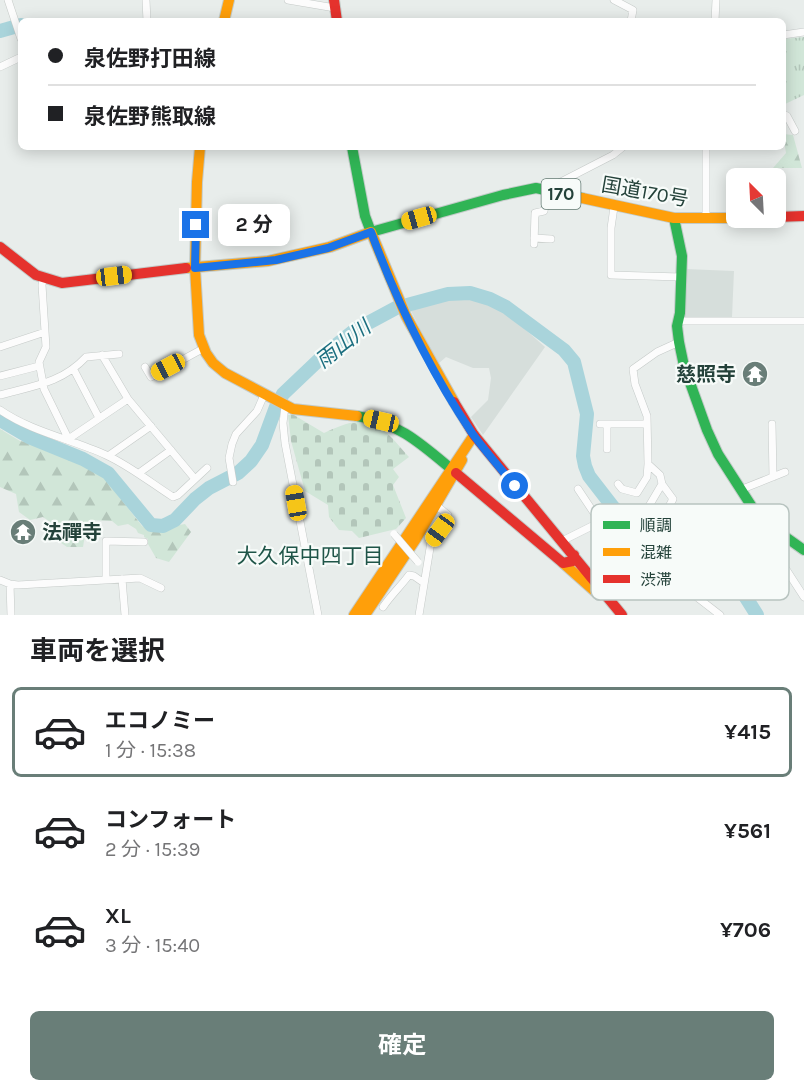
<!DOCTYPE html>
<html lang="ja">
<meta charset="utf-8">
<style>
:root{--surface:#fff;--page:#f2f2f2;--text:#202124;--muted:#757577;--line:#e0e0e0;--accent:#697e78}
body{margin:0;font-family:Karla,"Noto Sans JP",sans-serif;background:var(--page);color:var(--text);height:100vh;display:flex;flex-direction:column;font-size:22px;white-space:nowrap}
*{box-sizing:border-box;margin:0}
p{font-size:20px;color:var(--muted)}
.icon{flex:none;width:33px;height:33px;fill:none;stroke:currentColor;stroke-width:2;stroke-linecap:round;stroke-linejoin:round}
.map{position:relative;height:615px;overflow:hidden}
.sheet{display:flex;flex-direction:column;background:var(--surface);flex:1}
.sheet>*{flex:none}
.banner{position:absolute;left:18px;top:18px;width:768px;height:132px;border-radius:9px;box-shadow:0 3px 15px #0003;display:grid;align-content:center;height:132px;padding:0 30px;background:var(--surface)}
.needle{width:39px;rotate:336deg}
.fabs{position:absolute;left:726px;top:168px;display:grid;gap:12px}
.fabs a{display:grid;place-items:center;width:60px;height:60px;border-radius:9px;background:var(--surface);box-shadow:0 3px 15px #0003;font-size:30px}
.end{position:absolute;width:27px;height:27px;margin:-14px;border:8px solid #1a73e8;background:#fff;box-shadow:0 0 0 3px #fff}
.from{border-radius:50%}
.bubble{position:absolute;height:42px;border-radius:9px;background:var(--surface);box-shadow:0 3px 15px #0003;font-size:20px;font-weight:700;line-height:42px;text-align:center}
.car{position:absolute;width:18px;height:36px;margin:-18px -9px;border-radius:8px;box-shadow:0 0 4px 2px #0007;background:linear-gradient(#f5c518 24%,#345 0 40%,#f5c518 0 76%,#345 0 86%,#f5c518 0)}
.banner b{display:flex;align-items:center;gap:21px;height:57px;font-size:22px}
.banner b+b{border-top:2px solid var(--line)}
.banner i{width:15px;height:15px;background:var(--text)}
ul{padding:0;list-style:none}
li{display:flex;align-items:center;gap:18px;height:90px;margin:0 12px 9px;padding:0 18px;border:3px solid transparent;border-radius:9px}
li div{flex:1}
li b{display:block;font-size:22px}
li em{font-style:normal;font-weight:700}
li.on{border-color:var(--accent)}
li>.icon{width:54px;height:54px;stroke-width:1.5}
h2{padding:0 30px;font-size:27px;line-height:72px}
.cta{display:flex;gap:12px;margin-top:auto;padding:12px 30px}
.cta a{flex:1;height:69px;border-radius:9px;background:var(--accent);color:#fff;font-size:24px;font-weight:700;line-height:69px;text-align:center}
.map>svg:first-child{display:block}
.built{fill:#d6dedb}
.forest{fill:url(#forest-firs)}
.cemetery{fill:url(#cemetery-stones)}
.park{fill:url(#park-tufts)}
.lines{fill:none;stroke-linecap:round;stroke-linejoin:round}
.river{stroke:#a9d4db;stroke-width:14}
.street-casing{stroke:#c5cac8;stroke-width:8}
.fast-casing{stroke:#c3cbc8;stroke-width:12}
.slow-casing{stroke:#c3cbc8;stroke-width:12}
.jam-casing{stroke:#c3cbc8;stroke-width:12}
.street{stroke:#fcfcfc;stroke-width:7}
.fast{stroke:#30b455;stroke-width:10}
.slow{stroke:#ff9f0a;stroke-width:10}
.jam{stroke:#e5322d;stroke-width:10}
.street-bridge-casing{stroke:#c5cac8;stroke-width:8;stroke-linecap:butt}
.street-bridge{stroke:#fcfcfc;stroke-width:7}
.route{stroke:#1a73e8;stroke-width:8}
.labels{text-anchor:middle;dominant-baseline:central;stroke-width:4.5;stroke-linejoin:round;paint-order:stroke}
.shield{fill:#f7fbf9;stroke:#637a73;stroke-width:1.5}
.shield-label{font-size:18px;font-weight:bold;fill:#24423a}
.street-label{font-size:20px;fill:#24423a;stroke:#f7fbf9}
.poi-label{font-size:20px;font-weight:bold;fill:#24423a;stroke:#f7fbf9;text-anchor:end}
.water-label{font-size:21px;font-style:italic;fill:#1c6f80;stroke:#f7fbf9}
.neighbourhood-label{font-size:21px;fill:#1f5548;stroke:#f7fbf9}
.key{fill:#f7fbf9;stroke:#b8c4c0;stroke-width:1.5}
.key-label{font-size:16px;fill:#24423a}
</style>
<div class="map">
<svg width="804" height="615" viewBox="0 0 804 615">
<defs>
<pattern id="forest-firs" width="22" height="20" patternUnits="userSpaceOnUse" patternTransform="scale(1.5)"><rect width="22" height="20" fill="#d1e6d8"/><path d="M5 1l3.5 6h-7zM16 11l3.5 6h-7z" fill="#b3c6ba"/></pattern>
<pattern id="cemetery-stones" width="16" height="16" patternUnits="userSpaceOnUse" patternTransform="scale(1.5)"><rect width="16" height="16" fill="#d1e6d8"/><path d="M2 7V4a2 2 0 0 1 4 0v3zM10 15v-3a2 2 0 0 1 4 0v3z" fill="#b3c6ba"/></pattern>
<pattern id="park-tufts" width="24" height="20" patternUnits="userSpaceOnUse" patternTransform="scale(1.5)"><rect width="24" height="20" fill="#d1e6d8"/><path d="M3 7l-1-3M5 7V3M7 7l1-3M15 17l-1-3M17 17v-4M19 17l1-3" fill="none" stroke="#b3c6ba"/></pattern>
</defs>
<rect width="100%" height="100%" fill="#e8edeb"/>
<path class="built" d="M685,269L734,271L732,317L684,318Z
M445,299H472L492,305L518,323L545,347L483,435L471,417L488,400L491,378L489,368H473L446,357L438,364L411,311Z"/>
<path class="forest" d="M783,134L793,135L802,168H773L786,153Z
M0,429L20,441L26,442L27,439L84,464L103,476L142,526C162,539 166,526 185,524L191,532L169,562L156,558L148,544V539L144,537V535L138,533L136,529L128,524L118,526L112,521L90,520L87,523L83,547H67L48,534L53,524L43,517L30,520L19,512L16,494L0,487Z"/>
<path class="cemetery" d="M288,415H294L324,433C370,411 378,421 409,457L393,469L399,477L393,485L406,518L396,529L359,538L352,531L339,530L329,517L328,505L305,491L291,441Z"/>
<path class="park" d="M804,37V95L783,105V39Z"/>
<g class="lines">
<path class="river" d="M0,31L21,25
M0,420L29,437L83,459L108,473L151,525L163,526L175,520L195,499L209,488L238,473L251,461L262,445L276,407L283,394L324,355L355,330L396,308L448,294L470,293L490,299L506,307L564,350L574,362L587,414L583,456L585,466L589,476L613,507L633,524L664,536L676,543L712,578L740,588L757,615"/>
<g class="street-casing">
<path id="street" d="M8,0L21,39
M146,0L147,21
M288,0L335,8
M614,0L633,10L631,21
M715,21L716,0
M783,35L804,32
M0,67L21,57
M783,114L787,116L795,131
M547,189L613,155L623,147
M614,207L611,228V275L681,277
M706,219V147
M534,238L551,239
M534,244L535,213L544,211L548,191
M43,279L42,285L46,347L39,362L44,389L68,438
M678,321H804
M0,347L45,332
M102,355L128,399L195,479
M145,367L151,377L204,348
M74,370L99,418
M0,376L39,366
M0,395C33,386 62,383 86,357L119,354
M285,406L283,423L285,443L318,615
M0,410C32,432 71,439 106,455C130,466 151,483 173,497L178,495L207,468
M600,424H647
M607,424V449
M772,424L773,477
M67,440L128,399
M108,456L151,426
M139,473L171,450
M233,482L229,458L232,444L236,434L257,411L264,395
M618,484L622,489L637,493L647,477L648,464
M662,484L649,506L665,514L673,499L662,484L660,475L648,464L647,416L635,384L633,369L657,352L679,342
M578,489L600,522
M740,490L785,472
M783,535L782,563L804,597
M562,541L600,522L720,615
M122,579L125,615
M0,580L10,584L18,585L140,578L161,588
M106,580V541L144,542
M10,584L11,615
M383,607C391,595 401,586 409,575L414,576L424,583
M419,615L431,542L447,520L448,515L437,506"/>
</g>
<g class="fast-casing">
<path id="fast" d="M352,147L365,216L371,232L503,195L536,188L582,198
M674,218L682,256L680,313L677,326L679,342L684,366L707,430L718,454L754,510L763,521L804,550
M357,416C398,423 419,442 450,468"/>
</g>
<g class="slow-casing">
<path id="slow" d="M224,21L229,0
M582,198L674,218H755
M186,268L268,261L330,247L371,232L406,316L454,402
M195,268L197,182L200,147
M195,268L199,335L206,353L213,363L225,373L293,409L357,416
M563,563L599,595
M354,615L474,435
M365,615L416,539L462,460"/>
</g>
<g class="jam-casing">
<path id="jam" d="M334,0L337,21
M776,217L804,216
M0,247L36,275L62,283L186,268
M454,402L474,435L622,615
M456,473L563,563L573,561L574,555"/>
</g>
<use href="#street" class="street"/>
<use href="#fast" class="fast"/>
<use href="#slow" class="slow"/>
<use href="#jam" class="jam"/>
<g class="street-bridge-casing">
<path id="street-bridge" d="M394,534L418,562"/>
</g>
<use href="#street-bridge" class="street-bridge"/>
</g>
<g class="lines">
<path class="route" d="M196,225L195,268L276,260L328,248L371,232C397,302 430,371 472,433C485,451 501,469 515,486"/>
</g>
<defs>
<g id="temple-disc" transform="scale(1.35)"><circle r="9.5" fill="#697e78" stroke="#f7fbf9"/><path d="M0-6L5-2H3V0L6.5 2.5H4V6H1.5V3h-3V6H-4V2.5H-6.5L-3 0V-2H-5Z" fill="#fff"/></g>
</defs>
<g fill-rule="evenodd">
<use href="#temple-disc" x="755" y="374"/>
<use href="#temple-disc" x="23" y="532"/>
</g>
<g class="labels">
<rect class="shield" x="541.5" y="179" width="39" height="30" rx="4.5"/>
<g class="shield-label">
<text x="561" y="194">170</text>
</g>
<g class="street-label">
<text transform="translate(645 192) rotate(10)">国道170号</text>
</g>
<g class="poi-label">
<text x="736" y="374">慈照寺</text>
<text x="42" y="532" text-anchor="start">法禪寺</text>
</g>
<g class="water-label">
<text transform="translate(343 344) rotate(-38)">雨山川</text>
</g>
<g class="neighbourhood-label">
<text x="310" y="556">大久保中四丁目</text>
</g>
</g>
<rect x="591" y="504" width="198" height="96" rx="9" class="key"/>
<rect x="603" y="521" width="27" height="8" fill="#30b455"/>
<rect x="603" y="548" width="27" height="8" fill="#ff9f0a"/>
<rect x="603" y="575" width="27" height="8" fill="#e5322d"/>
<g class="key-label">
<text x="640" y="531">順調</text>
<text x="640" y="558">混雑</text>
<text x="640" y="585">渋滞</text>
</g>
</svg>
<div class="fabs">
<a><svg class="needle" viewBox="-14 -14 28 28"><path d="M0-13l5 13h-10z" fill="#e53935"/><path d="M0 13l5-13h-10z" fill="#757577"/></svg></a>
</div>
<i class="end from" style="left:515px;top:486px"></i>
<i class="end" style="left:196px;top:225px"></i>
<div class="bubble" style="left:218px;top:204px;width:72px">2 分</div>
<i class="car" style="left:419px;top:218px;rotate:254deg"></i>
<i class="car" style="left:114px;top:276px;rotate:83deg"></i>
<i class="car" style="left:168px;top:367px;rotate:242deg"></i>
<i class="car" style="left:381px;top:421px;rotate:283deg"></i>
<i class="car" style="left:296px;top:503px;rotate:350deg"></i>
<i class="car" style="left:440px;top:530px;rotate:216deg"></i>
<div class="banner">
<b><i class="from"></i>泉佐野打田線</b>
<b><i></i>泉佐野熊取線</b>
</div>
</div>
<section class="sheet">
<h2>車両を選択</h2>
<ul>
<li class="on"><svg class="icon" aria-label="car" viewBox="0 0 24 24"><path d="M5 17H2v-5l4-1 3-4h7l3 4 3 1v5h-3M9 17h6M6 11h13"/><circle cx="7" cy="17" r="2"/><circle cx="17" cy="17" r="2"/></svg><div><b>エコノミー</b><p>1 分 · 15:38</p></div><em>¥415</em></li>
<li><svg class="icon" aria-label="car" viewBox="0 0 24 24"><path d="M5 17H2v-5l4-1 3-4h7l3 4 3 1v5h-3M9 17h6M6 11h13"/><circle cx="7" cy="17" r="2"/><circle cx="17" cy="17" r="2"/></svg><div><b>コンフォート</b><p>2 分 · 15:39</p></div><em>¥561</em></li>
<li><svg class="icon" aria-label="car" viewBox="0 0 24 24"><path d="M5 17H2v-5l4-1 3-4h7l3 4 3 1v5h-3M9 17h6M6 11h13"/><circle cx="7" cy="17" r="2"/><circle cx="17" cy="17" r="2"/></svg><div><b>XL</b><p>3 分 · 15:40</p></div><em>¥706</em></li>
</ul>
<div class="cta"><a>確定</a></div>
</section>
